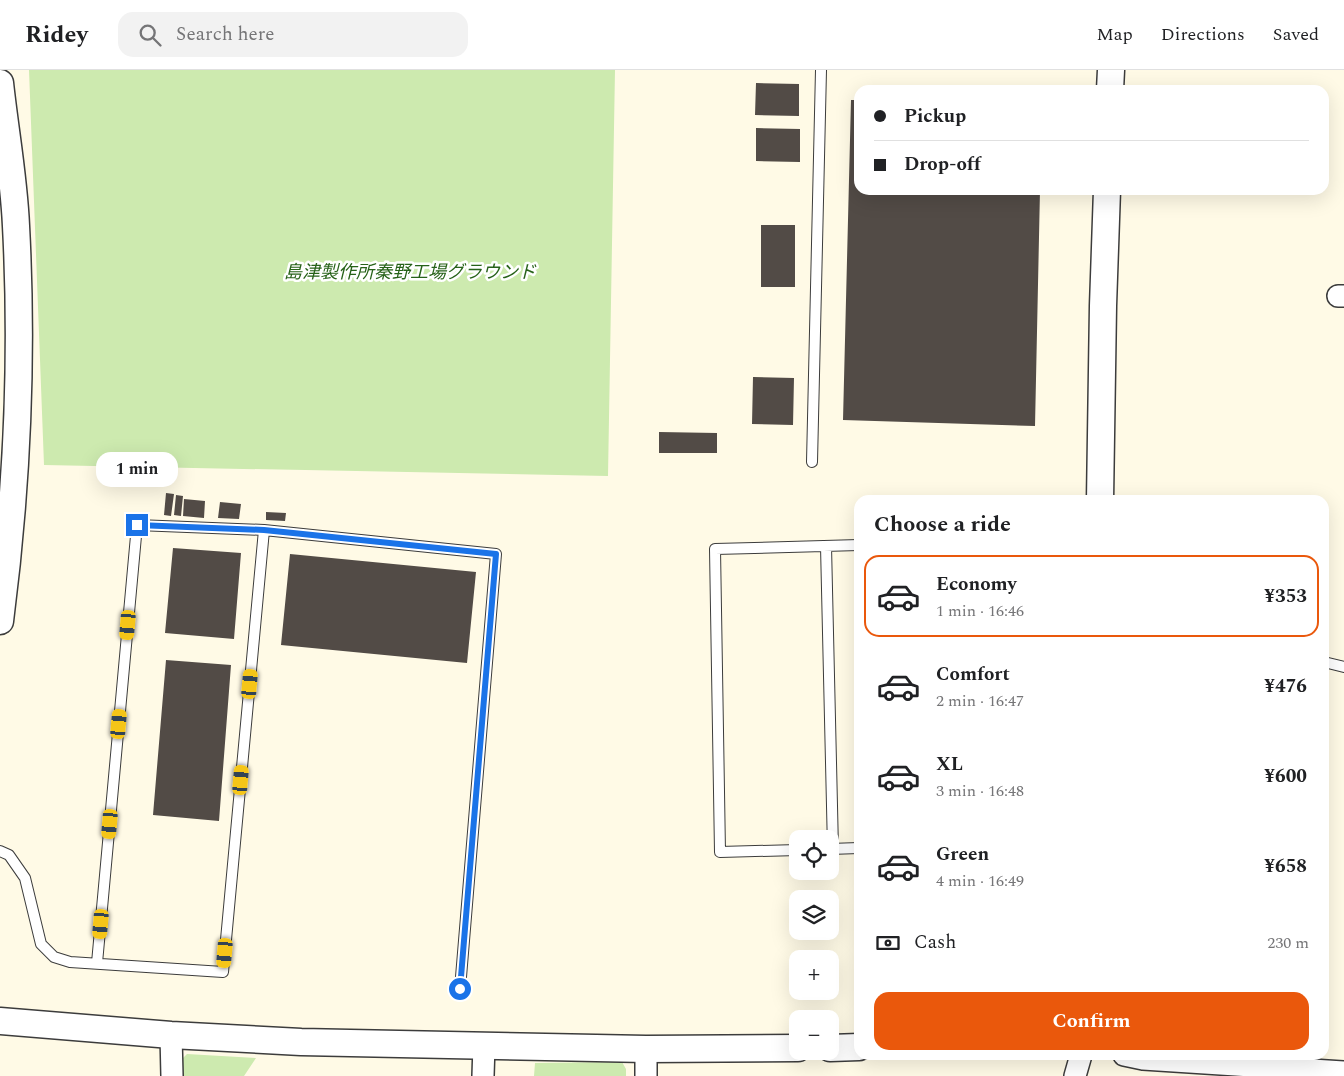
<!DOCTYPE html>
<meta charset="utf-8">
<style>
:root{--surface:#fff;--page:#f2f2f2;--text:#202124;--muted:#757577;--line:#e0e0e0;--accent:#ea580c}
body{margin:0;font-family:Spectral,"Noto Sans JP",serif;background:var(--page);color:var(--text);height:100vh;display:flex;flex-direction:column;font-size:19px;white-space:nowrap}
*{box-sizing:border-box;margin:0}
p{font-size:16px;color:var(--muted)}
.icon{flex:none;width:28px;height:28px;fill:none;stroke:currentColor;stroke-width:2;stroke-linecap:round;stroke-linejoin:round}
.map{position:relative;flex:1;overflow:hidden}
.details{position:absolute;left:854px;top:425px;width:475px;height:565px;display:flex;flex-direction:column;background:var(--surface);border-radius:15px;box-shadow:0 5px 20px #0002}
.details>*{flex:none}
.top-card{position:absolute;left:854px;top:15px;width:475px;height:110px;border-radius:15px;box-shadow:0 5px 20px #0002;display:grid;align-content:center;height:110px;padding:0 20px;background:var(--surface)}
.controls{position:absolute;left:789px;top:760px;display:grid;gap:10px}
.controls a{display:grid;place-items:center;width:50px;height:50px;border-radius:10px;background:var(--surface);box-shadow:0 5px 20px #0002;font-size:25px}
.end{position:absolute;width:22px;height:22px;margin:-11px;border:6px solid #1a73e8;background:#fff;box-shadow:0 0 0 2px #fff}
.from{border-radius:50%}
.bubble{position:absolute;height:35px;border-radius:15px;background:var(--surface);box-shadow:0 5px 20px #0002;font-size:16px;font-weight:700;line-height:35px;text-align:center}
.car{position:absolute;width:15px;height:30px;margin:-15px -8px;border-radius:6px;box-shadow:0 0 4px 1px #0007;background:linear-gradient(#f5c518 24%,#345 0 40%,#f5c518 0 76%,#345 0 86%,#f5c518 0)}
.top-card b{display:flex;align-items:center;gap:18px;height:48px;font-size:19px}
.top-card b+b{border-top:1px solid var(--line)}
.top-card i{width:12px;height:12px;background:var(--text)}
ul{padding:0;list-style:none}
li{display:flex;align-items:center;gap:15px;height:82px;margin:0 10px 8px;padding:0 10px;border:2px solid transparent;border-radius:15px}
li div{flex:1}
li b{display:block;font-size:19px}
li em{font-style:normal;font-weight:700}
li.on{border-color:var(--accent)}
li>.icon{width:45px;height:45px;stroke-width:1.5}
h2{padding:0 20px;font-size:22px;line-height:60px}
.pay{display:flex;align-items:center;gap:12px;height:55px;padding:0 20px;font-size:19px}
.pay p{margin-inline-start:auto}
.primary-button{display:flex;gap:10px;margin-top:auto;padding:10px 20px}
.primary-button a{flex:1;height:58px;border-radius:15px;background:var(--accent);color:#fff;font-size:20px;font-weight:700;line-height:58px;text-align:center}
header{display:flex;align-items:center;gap:30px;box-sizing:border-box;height:70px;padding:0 25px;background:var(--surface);border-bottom:1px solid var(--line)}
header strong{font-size:24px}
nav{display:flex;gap:28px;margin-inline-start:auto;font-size:18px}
.search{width:350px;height:45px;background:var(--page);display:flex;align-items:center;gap:12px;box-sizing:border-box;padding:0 18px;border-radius:15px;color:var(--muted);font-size:19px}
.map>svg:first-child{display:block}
.grass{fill:#cdeaaf}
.building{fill:#524b46}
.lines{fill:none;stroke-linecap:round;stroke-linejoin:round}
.service-casing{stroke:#3c3c3c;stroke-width:12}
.minor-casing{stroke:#3c3c3c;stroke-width:24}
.tertiary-casing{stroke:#3c3c3c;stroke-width:29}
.service{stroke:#fff;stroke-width:10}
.minor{stroke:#fff;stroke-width:21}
.tertiary{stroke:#fff;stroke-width:26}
.route{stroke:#1a73e8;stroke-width:6}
.labels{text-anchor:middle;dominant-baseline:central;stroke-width:5;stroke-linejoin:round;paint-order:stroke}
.park-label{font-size:18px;font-style:italic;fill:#276219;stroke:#fff}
</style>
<header>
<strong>Ridey</strong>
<div class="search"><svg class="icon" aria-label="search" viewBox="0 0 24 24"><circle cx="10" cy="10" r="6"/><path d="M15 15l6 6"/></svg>Search here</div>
<nav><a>Map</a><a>Directions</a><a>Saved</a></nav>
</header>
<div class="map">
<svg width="1344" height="1006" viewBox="0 0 1344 1006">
<rect width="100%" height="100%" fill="#fffae6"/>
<path class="grass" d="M29,0H615L608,406L44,395Z
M187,984L256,988L244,1006H180V991Z
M622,992L626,999V1006H534L535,993Z"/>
<path class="building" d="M756,13L799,14V46L755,45Z
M851,30H859V120H1040L1035,356L843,350Z
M756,58L800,59V92L756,91Z
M761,155H795V217H761Z
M753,307L794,308L793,355L752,354Z
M659,362L717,363V383H659Z
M166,423L174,424L171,446L164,445Z
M176,425L183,426L181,446L174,445Z
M184,429L205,431L204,448L183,446Z
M220,432L241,434L239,449L218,448Z
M266,442L286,443L285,451L266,450Z
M173,478L241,483L234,569L165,563Z
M290,484L476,502L467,593L281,575Z
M166,590L231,595L219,751L153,745Z"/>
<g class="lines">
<g class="service-casing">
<path id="service" d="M812,392L821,0
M826,476L833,779
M1324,592L1344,597
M830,779L859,778
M798,780L720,782L715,479L859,475
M0,781L9,785L25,808L41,874L54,887L70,892L223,902L264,460
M97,893L137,455L264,460L496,484L460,919"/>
</g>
<g class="minor-casing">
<path id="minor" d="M1338,226H1344
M171,965L172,1006
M1124,985L1143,989L1344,1002
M483,1006L484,975
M646,1006V979
M1075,1006L1081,985"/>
</g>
<g class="tertiary-casing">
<path id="tertiary" d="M0,13C5,60 14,108 16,156C23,288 17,420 0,551
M1110,20L1111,0
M1100,430L1103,236L1107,120
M0,951L171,965L301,972L646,979L798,978
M830,978L859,977"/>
</g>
<use href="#service" class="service"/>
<use href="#minor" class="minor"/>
<use href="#tertiary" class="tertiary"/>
</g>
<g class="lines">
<path class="route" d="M137,455L264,460L496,484L460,919"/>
</g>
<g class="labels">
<g class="park-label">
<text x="410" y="202">島津製作所秦野工場グラウンド</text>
</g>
</g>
</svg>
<div class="controls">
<a><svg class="icon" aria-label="locate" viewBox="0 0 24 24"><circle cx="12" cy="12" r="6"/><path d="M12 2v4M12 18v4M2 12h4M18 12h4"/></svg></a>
<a><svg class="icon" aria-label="layers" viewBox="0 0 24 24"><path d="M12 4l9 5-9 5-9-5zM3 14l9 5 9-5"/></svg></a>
<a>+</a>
<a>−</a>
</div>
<i class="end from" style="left:460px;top:919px"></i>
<i class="end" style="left:137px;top:455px"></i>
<div class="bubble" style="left:96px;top:382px;width:82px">1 min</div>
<i class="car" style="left:128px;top:555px;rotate:185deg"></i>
<i class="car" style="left:250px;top:614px;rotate:5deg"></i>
<i class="car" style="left:119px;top:654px;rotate:5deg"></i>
<i class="car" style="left:241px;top:710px;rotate:5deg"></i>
<i class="car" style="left:110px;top:754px;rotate:185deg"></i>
<i class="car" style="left:101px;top:854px;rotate:185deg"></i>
<i class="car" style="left:225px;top:883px;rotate:185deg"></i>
<div class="top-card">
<b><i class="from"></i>Pickup</b>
<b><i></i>Drop-off</b>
</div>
<section class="details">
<h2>Choose a ride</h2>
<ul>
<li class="on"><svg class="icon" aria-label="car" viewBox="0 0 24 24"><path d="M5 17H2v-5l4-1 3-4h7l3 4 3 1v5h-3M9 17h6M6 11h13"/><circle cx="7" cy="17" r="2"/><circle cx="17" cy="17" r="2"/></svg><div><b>Economy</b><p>1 min · 16:46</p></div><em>¥353</em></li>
<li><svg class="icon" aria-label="car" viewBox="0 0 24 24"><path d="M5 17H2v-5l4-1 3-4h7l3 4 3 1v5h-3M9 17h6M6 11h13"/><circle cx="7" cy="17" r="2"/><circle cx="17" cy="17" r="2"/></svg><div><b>Comfort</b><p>2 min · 16:47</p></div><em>¥476</em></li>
<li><svg class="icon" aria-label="car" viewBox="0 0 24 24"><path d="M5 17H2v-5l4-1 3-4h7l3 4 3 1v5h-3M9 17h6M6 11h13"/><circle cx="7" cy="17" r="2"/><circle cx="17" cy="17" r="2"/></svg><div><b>XL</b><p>3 min · 16:48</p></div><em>¥600</em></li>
<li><svg class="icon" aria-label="car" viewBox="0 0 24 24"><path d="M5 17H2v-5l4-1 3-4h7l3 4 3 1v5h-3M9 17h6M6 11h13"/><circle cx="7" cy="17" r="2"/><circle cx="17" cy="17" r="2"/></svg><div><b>Green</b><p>4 min · 16:49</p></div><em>¥658</em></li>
</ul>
<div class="pay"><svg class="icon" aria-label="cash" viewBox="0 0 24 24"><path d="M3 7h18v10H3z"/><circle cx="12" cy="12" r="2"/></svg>Cash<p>230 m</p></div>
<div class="primary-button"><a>Confirm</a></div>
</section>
</div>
